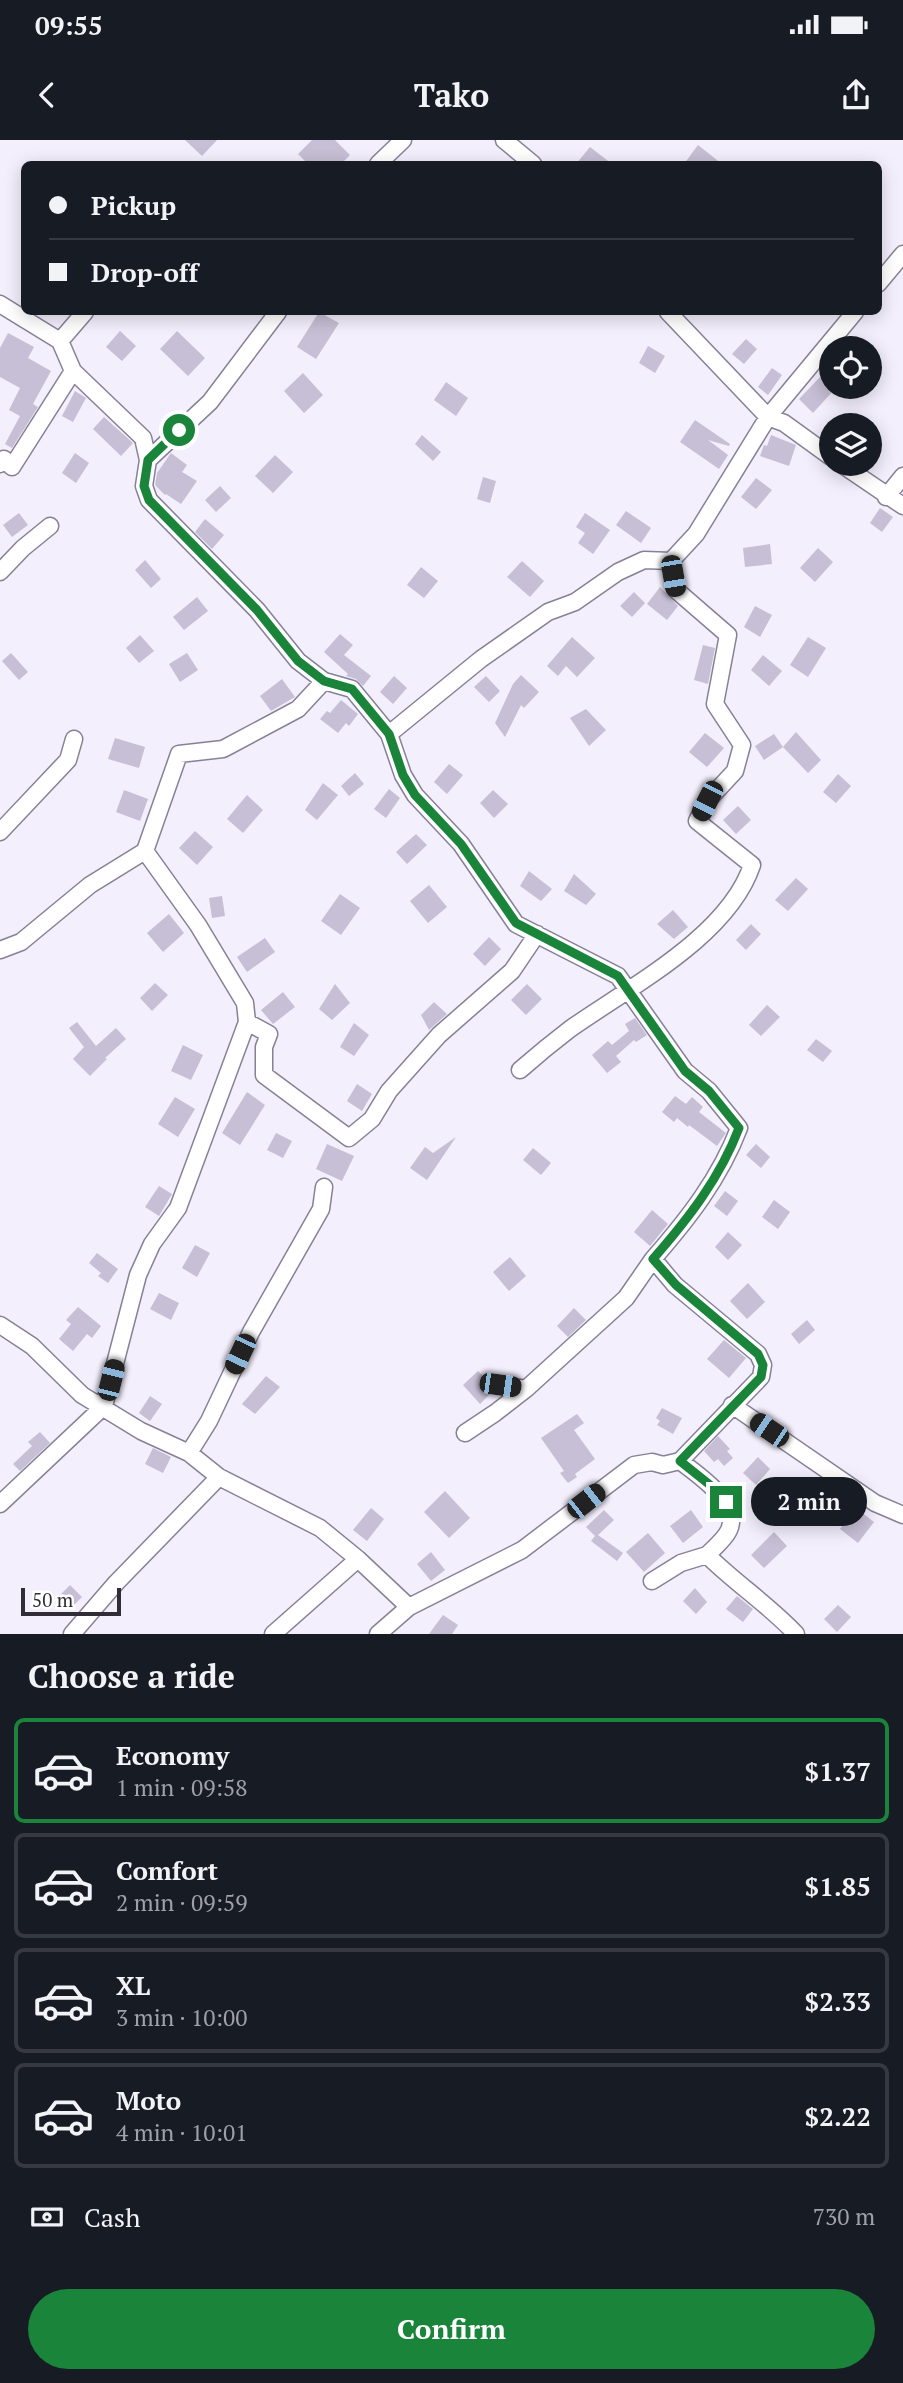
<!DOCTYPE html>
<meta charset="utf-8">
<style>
:root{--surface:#171b24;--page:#20242c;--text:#f1f3f6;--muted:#9ea1a6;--line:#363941;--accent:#19843a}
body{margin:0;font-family:"PT Serif",serif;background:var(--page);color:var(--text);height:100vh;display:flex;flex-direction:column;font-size:26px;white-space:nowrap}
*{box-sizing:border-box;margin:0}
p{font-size:23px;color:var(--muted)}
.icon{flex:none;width:38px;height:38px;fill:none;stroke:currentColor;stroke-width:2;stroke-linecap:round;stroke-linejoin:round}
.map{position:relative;height:1494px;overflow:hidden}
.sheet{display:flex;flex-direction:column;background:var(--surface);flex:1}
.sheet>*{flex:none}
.hud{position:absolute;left:21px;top:21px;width:861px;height:154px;border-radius:10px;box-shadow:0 4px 18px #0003;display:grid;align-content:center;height:154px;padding:0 28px;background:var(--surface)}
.fabs{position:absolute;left:819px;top:196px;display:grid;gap:14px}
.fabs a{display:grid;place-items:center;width:63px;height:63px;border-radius:50%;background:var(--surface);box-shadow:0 4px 18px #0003;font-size:35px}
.scale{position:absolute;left:21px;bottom:18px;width:100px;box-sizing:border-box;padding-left:7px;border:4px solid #302d36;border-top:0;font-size:19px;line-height:24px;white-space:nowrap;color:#302d36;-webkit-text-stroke:5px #fff;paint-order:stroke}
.end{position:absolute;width:32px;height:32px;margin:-16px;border:9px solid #19843a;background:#fff;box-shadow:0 0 0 4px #fff}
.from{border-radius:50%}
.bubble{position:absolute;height:49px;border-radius:24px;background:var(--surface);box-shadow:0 4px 18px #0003;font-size:23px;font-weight:800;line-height:49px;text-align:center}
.car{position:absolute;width:21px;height:42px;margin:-21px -10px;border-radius:9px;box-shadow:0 0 5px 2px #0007;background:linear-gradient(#222 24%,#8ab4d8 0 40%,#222 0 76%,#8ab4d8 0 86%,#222 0)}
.hud b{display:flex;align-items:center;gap:24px;height:66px;font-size:26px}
.hud b+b{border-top:2px solid var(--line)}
.hud i{width:18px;height:18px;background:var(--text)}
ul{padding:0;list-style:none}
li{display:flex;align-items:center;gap:21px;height:105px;margin:0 14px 10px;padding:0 14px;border:4px solid var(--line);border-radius:10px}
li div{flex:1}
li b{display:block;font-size:26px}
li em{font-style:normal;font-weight:800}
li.active{border-color:var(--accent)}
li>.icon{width:63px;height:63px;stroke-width:1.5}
h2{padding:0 28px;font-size:32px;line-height:84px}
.pay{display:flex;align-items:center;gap:18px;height:77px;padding:0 28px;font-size:26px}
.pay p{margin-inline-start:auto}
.action{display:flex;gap:14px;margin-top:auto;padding:14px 28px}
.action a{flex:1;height:80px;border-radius:42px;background:var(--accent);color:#fff;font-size:28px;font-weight:800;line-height:80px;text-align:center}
.status{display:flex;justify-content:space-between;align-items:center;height:49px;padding:0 35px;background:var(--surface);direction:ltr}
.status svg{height:19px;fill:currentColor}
header{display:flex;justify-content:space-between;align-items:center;height:91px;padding:0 28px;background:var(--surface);font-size:32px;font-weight:800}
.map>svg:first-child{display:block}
.building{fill:#c6bfd5}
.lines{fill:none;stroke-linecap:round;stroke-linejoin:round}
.minor-casing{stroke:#878196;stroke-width:19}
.minor{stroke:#fff;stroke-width:16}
.route{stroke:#19843a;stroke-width:9}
</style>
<div class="status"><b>09:55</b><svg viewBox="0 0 49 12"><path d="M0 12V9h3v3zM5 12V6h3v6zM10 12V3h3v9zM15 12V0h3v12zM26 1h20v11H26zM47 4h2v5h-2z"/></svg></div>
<header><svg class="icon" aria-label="back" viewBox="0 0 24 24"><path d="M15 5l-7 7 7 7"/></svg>Tako<svg class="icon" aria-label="share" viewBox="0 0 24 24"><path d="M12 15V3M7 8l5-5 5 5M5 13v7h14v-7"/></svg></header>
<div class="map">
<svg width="903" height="1494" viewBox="0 0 903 1494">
<rect width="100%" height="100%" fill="#f3effd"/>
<path class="building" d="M185,0H217L202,16Z
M312,0H335L350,15L341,24H308L298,14Z
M698,5L722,24H684Z
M590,7L612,24H576Z
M319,172L339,183L316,219L297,207Z
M120,191L136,206L122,221L106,207Z
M177,191L205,218L188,236L160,209Z
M8,193L34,207L28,218L51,231L33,264L38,267L12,308L5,304L20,276L9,270L20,248L0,237V208Z
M746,199L757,209L744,224L732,214Z
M648,206L665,216L655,233L639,223Z
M772,228L782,235L768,255L758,247Z
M303,233L323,255L304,273L284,251Z
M820,237L834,250L813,273L799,259Z
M446,242L468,258L456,276L434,260Z
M75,251L86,258L73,282L62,276Z
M104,277L133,303L121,316L93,289Z
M695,280L730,304L729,306L708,300L728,315L719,329L680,302Z
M422,295L441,312L433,321L415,304Z
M771,295L796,305L789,326L760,316L764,305L767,306Z
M75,313L89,323L76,343L62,333Z
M171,313L187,325L182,332L197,341L181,364L166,354L165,355L155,345L157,333Z
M275,315L293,332L273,353L255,336Z
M483,337L496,341L490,363L477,359Z
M756,338L772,350L756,369L741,357Z
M220,346L231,358L216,372L205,360Z
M880,368L893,377L882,392L870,383Z
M626,371L651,388L641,403L616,385Z
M19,373L28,385L12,397L3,385Z
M585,373L610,390L593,414L578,403L585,393L576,387Z
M205,379L224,395L212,409L195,392Z
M770,404L772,424L745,427L743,408Z
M818,408L833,422L815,442L800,428Z
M145,420L161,439L151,448L135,430Z
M522,421L544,441L530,457L507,437Z
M421,427L438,441L424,458L407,445Z
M660,447L678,466L667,480L647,464Z
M634,452L645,463L632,477L620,466Z
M197,457L208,471L184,490L173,477Z
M755,466L772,475L760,497L744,487Z
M340,494L353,505L344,515L371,536L363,546L356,539L346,536L348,534L324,512Z
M140,495L154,511L139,523L126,508Z
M572,497L595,518L577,537L566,526L558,536L547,526Z
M808,497L826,508L808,537L790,525Z
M703,505L715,508L708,544L694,540Z
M11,513L28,532L19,540L2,521Z
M187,513L198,530L180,542L169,524Z
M763,515L782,531L769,546L751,530Z
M521,535L539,552L524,568L521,565L505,597L495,583L513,544Z
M394,536L407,548L393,564L380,552Z
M486,536L500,551L489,562L474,547Z
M282,539L295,557L271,571L260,556Z
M341,560L358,574L349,586L346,583L338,593L320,579L327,571L330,573Z
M586,569L606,590L589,606L570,578Z
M796,592L821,620L808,633L783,607Z
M705,593L724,608L707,627L689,612Z
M774,594L783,607L764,620L755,606Z
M115,598L145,607L139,628L108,619Z
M449,624L463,635L447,654L434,642Z
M355,633L364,644L349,656L341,646Z
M838,634L851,646L836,663L823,652Z
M323,643L338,655L317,680L305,670Z
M389,649L400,658L386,678L374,669Z
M124,650L148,659L140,681L116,672Z
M493,650L508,664L494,678L480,663Z
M247,655L263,670L243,693L227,679Z
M738,666L751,680L736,694L723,680Z
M195,691L213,707L197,725L179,708Z
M416,694L427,705L407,724L396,712Z
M529,731L552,749L541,761L520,746Z
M574,734L596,754L586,765L564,751Z
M796,738L808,749L788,771L775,760Z
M429,745L447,767L428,783L410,761Z
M340,754L360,768L341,795L321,781Z
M222,756L225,776L212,778L209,758Z
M673,770L688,787L674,799L657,784Z
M169,774L184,793L163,812L147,793Z
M751,784L761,794L746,810L736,800Z
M489,797L501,809L485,826L473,814Z
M265,798L275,812L247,832L237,817Z
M155,843L168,855L152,871L140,858Z
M335,844L350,863L332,880L319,869Z
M527,844L542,859L526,875L511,860Z
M283,852L295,867L273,884L261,870Z
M434,862L447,874L429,890L421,875Z
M767,865L780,877L761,896L749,885Z
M635,878L647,895L636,902L634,900L616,916L621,922L607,933L592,915L608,901L612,905L629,891L625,884Z
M77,882L96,906L116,888L126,899L105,918L107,919L90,936L73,919L84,907L69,888Z
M354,883L369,895L354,916L340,907Z
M816,899L832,911L823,922L807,910Z
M183,905L203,915L191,940L171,931Z
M357,944L372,954L362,971L347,961Z
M247,952L265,965L240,1005L222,993Z
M675,956L686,964L692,957L703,967L699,972L726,993L717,1006L689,985L688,987L677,978L674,982L662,972Z
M175,957L195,969L178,997L158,984Z
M276,993L292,1001L283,1018L267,1010Z
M456,997L427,1040L410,1028L425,1007L433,1013Z
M327,1004L354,1016L342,1041L316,1029Z
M756,1004L770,1017L761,1028L746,1015Z
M533,1008L551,1023L541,1035L523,1020Z
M159,1046L172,1054L159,1076L145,1067Z
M725,1051L738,1061L727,1076L714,1066Z
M774,1060L790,1072L778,1089L762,1077Z
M652,1070L668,1084L650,1106L634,1092Z
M728,1092L742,1105L728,1120L715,1107Z
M195,1105L210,1113L197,1137L182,1128Z
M97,1113L118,1129L108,1143L98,1136L101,1133L89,1123Z
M510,1117L526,1136L509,1151L493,1132Z
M748,1143L765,1162L747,1179L730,1161Z
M159,1153L179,1163L171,1180L150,1169Z
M78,1167L101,1186L92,1198L87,1194L73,1211L59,1199L71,1184L66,1180Z
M574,1168L586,1180L568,1197L557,1186Z
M807,1180L815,1190L799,1204L791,1194Z
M724,1200L746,1218L729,1238L707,1219Z
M478,1231L490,1243L492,1252L480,1264L463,1245Z
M266,1236L280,1247L255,1274L242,1264Z
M150,1256L162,1264L150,1281L139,1273Z
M662,1268L682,1278L673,1294L657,1285L660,1281L656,1278Z
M577,1274L584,1283L574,1290L595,1319L575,1334L577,1337L568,1343L560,1333L564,1331L541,1298Z
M40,1292L50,1303L20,1331L13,1324L32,1306L28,1302Z
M718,1296L730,1309L727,1311L733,1318L724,1326L718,1319L714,1322L704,1311Z
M153,1308L171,1317L163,1333L145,1324Z
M758,1317L770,1329L756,1345L743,1333Z
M445,1351L470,1378L449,1398L424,1372Z
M371,1368L384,1379L367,1401L353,1390Z
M856,1368L874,1382L858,1403L840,1389Z
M604,1370L614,1380L598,1395L623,1413L617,1421L591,1401L595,1396L586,1387Z
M691,1370L703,1387L683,1403L670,1386Z
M774,1392L787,1406L764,1428L751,1415Z
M648,1393L665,1413L644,1432L626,1412Z
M431,1412L445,1430L431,1441L417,1424Z
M70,1445L82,1457L70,1469L58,1457Z
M695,1448L707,1462L696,1474L683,1461Z
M737,1456L753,1469L743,1482L726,1469Z
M838,1465L851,1477L837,1492L824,1479Z
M443,1475L458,1485L452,1494H429Z"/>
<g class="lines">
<g class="minor-casing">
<path id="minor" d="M504,0L533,24
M378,24L403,0
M878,144L903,114
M0,164L60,201L73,231L143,298L148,320L144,346L149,360L257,470L298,521L324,541L352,549L389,594L403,635L415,655L461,704L516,784L618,836L685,931L709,951L739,988C720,1038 688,1079 653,1119L675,1145L758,1214L763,1225L761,1237L680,1321L663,1325L652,1322L634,1325L522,1410L409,1467L378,1494
M668,172L768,277L784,283L831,317
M60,201L85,172
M148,320L210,262L278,172
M0,324L4,319L12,327L73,231
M841,324L903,366
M886,357L903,336
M0,432L23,408L50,386
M389,594L481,519L548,472L575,462L618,432L644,420L671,421L696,394L768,277L855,172
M0,692L68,620L74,599
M0,810L21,802L90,745L145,711
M247,882L269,894L264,907V935L349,998L372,979L389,951L439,895L512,831L537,794
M520,930C536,916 553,902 570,889C629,847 728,797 752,725L697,681L707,661L735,631L742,605L715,564L728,495L676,450L671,421
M0,1185L32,1206L82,1255L141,1291L189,1313L219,1337L320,1388L358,1419L409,1467
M500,1245L526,1249L626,1158L653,1119
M732,1265L875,1363L903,1375
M465,1293L495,1273L526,1249
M189,1313L209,1281L251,1192L321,1069L324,1047
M680,1321C698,1335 741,1363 729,1390C725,1399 714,1408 707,1415C735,1443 769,1465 796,1494
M0,1364L104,1266L138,1135L152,1104L178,1068L247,882L245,863L198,785L145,711L179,614L223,609L298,569L324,541
M652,1441L681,1423L707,1415
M72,1494L116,1443L219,1337
M273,1494L358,1419"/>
</g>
<use href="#minor" class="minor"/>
</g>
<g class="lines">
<path class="route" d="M179,290L148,320L144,346L149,360L257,470L298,521L324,541L352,549L389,594L403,635L415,655L461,704L516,783L618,836L685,931L709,951L739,988C720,1038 688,1079 653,1119L676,1145L758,1214L763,1225L761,1237L680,1321L710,1345L726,1362"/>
</g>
</svg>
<div class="fabs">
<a><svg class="icon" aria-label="locate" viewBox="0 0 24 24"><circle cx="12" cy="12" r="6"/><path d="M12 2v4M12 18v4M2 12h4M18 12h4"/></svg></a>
<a><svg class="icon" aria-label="layers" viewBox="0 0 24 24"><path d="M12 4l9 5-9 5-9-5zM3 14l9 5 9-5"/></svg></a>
</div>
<div class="scale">50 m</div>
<i class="end from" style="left:179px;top:290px"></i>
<i class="end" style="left:726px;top:1362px"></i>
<div class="bubble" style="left:751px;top:1337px;width:116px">2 min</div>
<i class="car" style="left:673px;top:436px;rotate:170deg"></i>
<i class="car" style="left:707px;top:661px;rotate:207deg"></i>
<i class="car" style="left:240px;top:1214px;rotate:205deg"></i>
<i class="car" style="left:111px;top:1240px;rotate:14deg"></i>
<i class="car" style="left:500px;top:1245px;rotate:98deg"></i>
<i class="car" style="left:769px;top:1290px;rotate:304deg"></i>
<i class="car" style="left:586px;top:1361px;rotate:52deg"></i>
<div class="hud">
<b><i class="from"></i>Pickup</b>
<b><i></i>Drop-off</b>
</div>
</div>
<section class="sheet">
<h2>Choose a ride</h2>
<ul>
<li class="active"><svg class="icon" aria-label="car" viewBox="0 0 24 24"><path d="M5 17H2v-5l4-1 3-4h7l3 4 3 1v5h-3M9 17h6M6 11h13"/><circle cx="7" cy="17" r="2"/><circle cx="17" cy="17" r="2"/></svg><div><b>Economy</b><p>1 min · 09:58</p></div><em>$1.37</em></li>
<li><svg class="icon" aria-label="car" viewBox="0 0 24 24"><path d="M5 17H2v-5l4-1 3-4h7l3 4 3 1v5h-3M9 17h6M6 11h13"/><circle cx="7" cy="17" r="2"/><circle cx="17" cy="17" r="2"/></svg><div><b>Comfort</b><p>2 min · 09:59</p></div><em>$1.85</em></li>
<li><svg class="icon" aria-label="car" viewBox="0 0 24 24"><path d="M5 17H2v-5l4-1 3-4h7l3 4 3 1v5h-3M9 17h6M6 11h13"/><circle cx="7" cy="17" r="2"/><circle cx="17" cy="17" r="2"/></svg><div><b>XL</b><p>3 min · 10:00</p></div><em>$2.33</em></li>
<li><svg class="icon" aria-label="car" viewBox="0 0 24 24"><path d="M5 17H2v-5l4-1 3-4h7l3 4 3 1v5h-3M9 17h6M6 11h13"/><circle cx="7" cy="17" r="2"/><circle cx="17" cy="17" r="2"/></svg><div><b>Moto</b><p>4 min · 10:01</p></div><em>$2.22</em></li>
</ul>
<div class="pay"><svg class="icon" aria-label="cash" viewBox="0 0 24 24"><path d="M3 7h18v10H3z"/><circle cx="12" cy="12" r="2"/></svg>Cash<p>730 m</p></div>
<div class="action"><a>Confirm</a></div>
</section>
